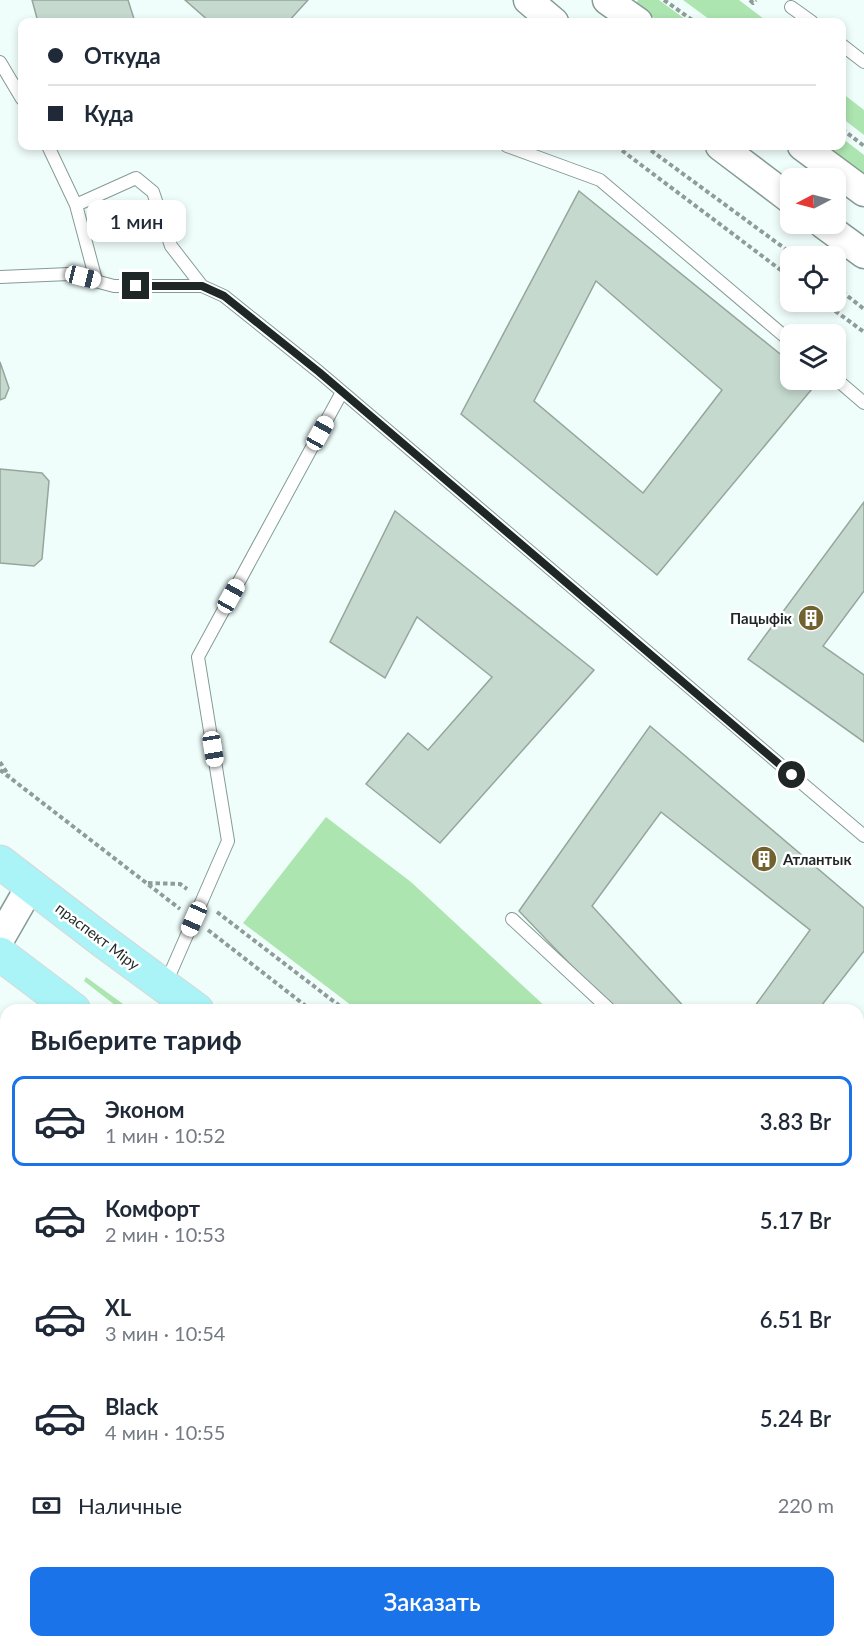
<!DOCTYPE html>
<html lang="ru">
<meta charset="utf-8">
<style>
:root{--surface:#fff;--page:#f2f2f3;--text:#1f2937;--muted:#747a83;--line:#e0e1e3;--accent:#1a73e8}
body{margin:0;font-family:Lato,sans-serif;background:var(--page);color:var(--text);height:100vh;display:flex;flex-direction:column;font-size:22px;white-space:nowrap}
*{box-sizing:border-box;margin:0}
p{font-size:20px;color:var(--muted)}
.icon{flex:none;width:33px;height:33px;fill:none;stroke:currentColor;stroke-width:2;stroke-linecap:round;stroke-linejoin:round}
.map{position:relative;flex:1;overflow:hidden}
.panel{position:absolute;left:0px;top:1004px;width:864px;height:644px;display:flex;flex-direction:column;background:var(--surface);border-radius:18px 18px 0 0;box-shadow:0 3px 9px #0003}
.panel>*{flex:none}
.hud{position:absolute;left:18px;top:18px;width:828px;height:132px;border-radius:12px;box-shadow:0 3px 9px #0003;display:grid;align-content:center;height:132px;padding:0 30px;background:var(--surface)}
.needle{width:39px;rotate:264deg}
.controls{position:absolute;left:780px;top:168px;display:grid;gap:12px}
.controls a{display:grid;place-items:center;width:66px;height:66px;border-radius:12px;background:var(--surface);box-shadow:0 3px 9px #0003;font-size:30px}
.end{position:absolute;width:27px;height:27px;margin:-14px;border:8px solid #1e2725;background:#fff;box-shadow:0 0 0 3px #fff}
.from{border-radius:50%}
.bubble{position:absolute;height:42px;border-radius:12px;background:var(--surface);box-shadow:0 3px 9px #0003;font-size:20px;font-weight:600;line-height:42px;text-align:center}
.car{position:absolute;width:18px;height:36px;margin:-18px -9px;border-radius:8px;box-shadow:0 0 4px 2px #0007;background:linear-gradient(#fff 24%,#345 0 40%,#fff 0 76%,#345 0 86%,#fff 0)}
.hud b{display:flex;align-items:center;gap:21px;height:57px;font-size:22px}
.hud b+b{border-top:2px solid var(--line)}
.hud i{width:15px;height:15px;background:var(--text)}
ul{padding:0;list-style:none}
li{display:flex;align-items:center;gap:18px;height:90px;margin:0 12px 9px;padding:0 18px;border:3px solid transparent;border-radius:12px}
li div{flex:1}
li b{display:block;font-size:22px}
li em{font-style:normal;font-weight:600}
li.active{border-color:var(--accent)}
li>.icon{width:54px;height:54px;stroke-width:1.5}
h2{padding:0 30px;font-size:27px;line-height:72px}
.pay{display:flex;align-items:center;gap:15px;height:66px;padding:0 30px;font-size:22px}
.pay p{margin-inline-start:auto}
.action{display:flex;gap:12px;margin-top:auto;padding:12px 30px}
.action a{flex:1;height:69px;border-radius:12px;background:var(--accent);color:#fff;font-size:24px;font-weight:600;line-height:69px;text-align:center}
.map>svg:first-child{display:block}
.green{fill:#ade5b0}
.building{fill:#c5d9ce;stroke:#94a69d;stroke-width:1.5;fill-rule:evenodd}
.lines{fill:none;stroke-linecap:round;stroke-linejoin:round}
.service-casing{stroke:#859b96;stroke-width:14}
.tertiary-casing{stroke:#859b96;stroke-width:31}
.primary-casing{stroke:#d6d8d8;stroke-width:35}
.path{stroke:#909c99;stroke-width:4;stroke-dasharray:4.5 3;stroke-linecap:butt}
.service{stroke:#fff;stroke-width:12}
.tertiary{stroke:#fff;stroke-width:28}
.primary{stroke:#aaf4f7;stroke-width:33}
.route{stroke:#1e2725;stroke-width:8}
.labels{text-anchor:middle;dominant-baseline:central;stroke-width:5;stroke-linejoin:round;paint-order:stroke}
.poi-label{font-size:15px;font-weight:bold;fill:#1e2725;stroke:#fff;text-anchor:end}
.street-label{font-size:15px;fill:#1e2725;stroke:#fff}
</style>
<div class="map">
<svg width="864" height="1646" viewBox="0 0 864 1646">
<rect width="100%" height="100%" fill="#f0fefb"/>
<path class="green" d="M638,0H659L689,22H660L635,4Z
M683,0H739L768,22H713Z
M842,93L864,110V135L842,118Z
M842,138L864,155V177L822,146H842Z
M326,817L411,882L548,1009H356L243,923Z
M86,977L130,1009H120L84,981Z
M6,1078V1149L0,1145V1079Z
M858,1332L864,1336V1401L858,1397Z
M647,1641H765L771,1646H653Z
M790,1641H837L844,1646H797Z"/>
<path class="building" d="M32,0H128L135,22H38Z
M185,0H308L288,22H210Z
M579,191L790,362V380H813L817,383L657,575L461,414ZM596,281L722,390L643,493L534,401Z
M0,362L9,388L5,398L0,400Z
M0,469L42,473L49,481L42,559L34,566L0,563Z
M864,502V591L823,646L864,675V742L748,659Z
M395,511L594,670L440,843L366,784L408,733L428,750L492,677L417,617L385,678L330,642Z
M650,726L864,908V951L818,1010H752L810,930L661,812L592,906L687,1010H614L519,911Z
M864,1192V1248L858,1243V1199Z
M0,1224L6,1227V1295L0,1291Z
M864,1286V1302L860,1307L858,1305V1294Z
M0,1464L6,1467V1551L0,1562Z"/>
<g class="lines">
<g class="service-casing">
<path id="service" d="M791,7L812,22
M842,45L864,62
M0,62L22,99
M48,146L76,205L136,178L153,192L171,246L202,286L224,296L319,372L864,836
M507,146L600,180L790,341
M76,205L96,280
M0,277L69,274L114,286H202
M836,379L864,403
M512,919L610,1010
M166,983L228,841L198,657L342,392
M858,1043L864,1036"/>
</g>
<g class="tertiary-casing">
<path id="tertiary" d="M528,0L554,22
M607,0L638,22
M720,146L790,199
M802,146L864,192
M823,224L864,254
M0,939L31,885"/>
</g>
<g class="primary-casing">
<path id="primary" d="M0,862L103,941L197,1010
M0,954L74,1010
M858,1517L864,1521
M858,1617L864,1622"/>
</g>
<path class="path" d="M664,0L695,22
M750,0L753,3L756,0
M842,129L864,146
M616,146L790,277
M645,146L795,256
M836,287L864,309
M823,302L864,332
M0,762L9,776
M0,770L180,909
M148,883L180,884L187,889
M217,912L345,1010
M208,930L311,1010
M0,1055L6,1045
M0,1359L6,1360
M858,1404L864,1409
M0,1433L6,1436
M858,1433L864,1437
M858,1461L864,1466
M0,1614L6,1603
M732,1641L733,1646
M776,1641L782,1646
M701,1646L704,1641"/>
<use href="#service" class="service"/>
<use href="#tertiary" class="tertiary"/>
<use href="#primary" class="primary"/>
</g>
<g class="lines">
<path class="route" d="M136,286H202L224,296L319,372L792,775"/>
</g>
<defs>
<g id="building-disc" transform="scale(1.35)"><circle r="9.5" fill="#726230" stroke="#fff"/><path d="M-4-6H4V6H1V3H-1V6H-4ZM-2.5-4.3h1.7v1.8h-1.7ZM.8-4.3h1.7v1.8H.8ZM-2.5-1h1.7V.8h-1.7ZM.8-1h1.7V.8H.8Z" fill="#fff"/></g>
</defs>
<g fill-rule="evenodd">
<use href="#building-disc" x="811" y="618"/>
<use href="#building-disc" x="764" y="859"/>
</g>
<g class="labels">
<g class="poi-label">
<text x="792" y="618">Пацыфік</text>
<text x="783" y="859" text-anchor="start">Атлантык</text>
</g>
<g class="street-label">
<text transform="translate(98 936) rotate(37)">праспект Міру</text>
</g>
</g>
</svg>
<div class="controls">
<a><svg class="needle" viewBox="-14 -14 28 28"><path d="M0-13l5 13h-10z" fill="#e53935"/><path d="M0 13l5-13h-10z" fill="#747a83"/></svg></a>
<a><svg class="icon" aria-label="locate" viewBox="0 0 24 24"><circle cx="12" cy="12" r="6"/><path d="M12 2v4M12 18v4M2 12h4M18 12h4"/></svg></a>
<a><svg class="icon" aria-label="layers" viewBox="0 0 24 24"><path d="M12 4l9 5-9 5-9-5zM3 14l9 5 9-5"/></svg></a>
</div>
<i class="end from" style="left:792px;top:775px"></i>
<i class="end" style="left:136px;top:286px"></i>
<div class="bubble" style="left:87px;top:200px;width:99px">1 мин</div>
<i class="car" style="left:83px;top:277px;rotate:104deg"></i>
<i class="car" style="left:320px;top:433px;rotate:29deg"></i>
<i class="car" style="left:231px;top:596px;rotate:29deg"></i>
<i class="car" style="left:213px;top:749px;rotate:171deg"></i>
<i class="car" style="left:194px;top:919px;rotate:204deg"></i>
<div class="hud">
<b><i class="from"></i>Откуда</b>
<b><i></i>Куда</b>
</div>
<section class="panel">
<h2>Выберите тариф</h2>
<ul>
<li class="active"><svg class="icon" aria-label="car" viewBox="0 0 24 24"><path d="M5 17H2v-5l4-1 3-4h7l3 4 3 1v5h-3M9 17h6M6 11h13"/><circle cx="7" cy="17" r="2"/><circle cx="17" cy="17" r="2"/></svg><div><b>Эконом</b><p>1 мин · 10:52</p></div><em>3.83 Br</em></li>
<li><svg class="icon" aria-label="car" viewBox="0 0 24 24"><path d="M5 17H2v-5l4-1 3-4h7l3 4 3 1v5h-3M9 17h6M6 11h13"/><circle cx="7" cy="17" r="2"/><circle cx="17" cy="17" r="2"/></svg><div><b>Комфорт</b><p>2 мин · 10:53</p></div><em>5.17 Br</em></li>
<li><svg class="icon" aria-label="car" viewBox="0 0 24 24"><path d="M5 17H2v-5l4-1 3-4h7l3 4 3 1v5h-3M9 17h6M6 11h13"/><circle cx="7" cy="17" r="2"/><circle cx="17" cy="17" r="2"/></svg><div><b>XL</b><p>3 мин · 10:54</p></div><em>6.51 Br</em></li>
<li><svg class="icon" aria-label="car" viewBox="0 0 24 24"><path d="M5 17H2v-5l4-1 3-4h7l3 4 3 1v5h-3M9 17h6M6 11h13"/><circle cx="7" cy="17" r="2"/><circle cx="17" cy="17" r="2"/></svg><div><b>Black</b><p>4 мин · 10:55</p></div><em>5.24 Br</em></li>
</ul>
<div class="pay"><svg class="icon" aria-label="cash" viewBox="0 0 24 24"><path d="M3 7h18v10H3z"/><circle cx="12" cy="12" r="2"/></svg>Наличные<p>220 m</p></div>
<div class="action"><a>Заказать</a></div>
</section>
</div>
